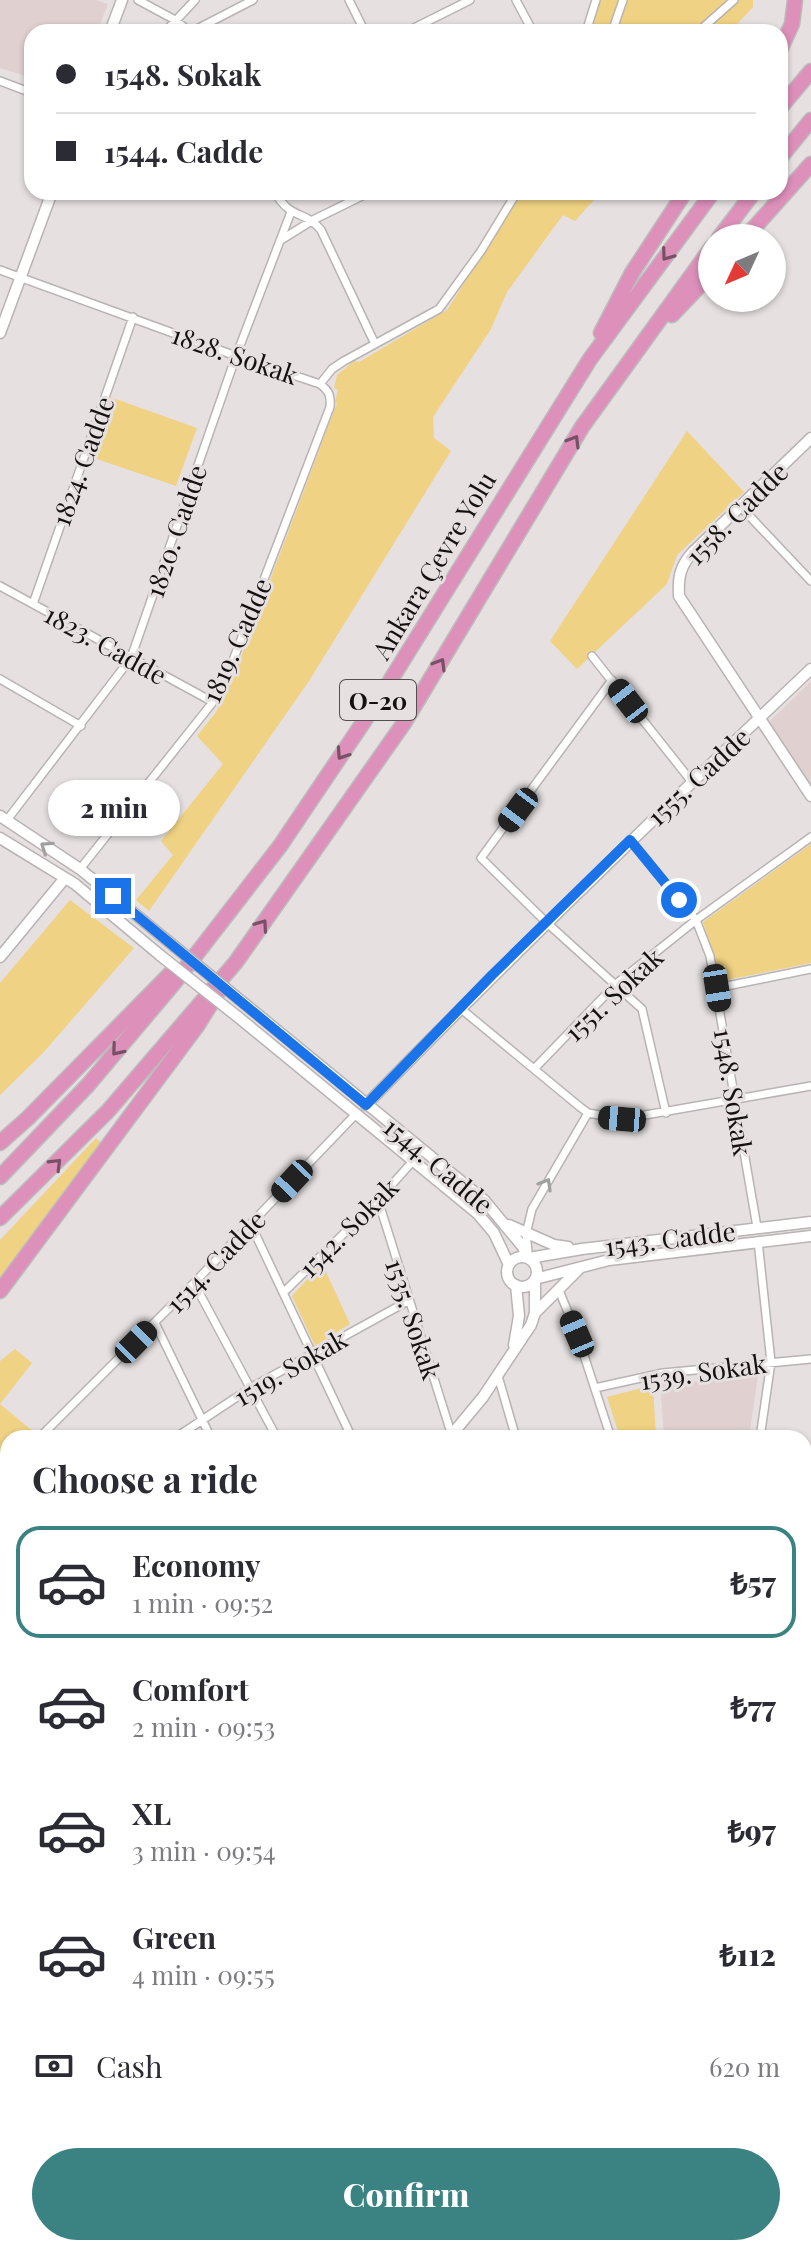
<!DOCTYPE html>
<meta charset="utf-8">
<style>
:root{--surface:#fff;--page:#f2f2f3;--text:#2b2b33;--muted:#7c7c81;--line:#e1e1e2;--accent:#3b8382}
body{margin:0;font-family:"Playfair Display",serif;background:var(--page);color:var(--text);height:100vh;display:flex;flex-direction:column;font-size:30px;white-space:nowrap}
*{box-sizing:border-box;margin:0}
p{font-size:26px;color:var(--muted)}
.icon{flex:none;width:44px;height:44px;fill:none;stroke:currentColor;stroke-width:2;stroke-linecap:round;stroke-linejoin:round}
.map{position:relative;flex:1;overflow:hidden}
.side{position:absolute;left:0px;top:1430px;width:812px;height:826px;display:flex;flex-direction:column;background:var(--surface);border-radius:24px 24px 0 0;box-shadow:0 2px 6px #0004}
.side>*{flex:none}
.banner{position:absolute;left:24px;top:24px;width:764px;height:176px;border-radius:24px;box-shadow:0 2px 6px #0004;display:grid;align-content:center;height:176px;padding:0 32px;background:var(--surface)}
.needle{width:52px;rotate:226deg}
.fabs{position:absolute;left:698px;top:224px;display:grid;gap:16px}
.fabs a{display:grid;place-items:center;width:88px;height:88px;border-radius:50%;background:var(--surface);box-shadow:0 2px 6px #0004;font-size:40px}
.end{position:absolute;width:36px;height:36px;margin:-18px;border:10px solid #1a73e8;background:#fff;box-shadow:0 0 0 4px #fff}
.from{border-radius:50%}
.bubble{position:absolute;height:56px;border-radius:28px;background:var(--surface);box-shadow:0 2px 6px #0004;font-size:26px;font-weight:800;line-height:56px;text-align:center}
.car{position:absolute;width:24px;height:48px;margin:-24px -12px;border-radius:10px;box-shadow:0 0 6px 2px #0007;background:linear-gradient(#222 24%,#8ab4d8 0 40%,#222 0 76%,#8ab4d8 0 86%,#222 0)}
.banner b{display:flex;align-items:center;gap:28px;height:76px;font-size:30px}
.banner b+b{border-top:2px solid var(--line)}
.banner i{width:20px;height:20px;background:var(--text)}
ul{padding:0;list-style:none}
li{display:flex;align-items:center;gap:24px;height:112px;margin:0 16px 12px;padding:0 16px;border:4px solid transparent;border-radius:24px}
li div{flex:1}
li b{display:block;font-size:30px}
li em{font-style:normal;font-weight:800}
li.current{border-color:var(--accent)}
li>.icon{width:72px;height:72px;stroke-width:1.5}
h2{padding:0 32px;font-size:36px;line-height:96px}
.pay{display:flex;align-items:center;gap:20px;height:88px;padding:0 32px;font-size:30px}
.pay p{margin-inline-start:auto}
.button{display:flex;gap:16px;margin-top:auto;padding:16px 32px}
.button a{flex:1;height:92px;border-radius:48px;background:var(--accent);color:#fff;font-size:32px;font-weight:800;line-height:92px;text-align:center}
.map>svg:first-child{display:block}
.built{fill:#e0d1d0}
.green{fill:#efd283}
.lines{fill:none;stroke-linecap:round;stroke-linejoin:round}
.street-casing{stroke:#b9b3b3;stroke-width:10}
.secondary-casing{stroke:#b9b3b3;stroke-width:13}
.highway-casing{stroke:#bdbcbc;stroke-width:17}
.street{stroke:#fff;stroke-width:7}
.secondary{stroke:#fff;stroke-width:10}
.highway{stroke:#dd90ba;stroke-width:14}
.secondary-bridge-casing{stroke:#b9b3b3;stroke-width:13;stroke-linecap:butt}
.secondary-bridge{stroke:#fff;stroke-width:10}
.oneway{stroke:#785066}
.oneway2{stroke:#a1a0a0}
.route{stroke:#1a73e8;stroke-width:10}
.labels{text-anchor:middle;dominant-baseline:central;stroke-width:6;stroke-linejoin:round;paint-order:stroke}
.shield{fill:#e6e0e0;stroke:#524f4f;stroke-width:2}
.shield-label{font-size:24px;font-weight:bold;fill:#131111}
.street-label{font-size:26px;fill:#131111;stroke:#e6e0e0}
</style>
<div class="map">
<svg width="811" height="2255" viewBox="0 0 811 2255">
<rect width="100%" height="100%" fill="#e6e0e0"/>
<path class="built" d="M0,0H96L108,4L97,32H32V78L0,68Z
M811,681V785L769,722Z
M758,1375L749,1438H664L660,1380L690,1382Z"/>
<path class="green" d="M600,0H753V7L730,32H591Z
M522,192H601L575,221L563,215L507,292L491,329L433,417L434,438L451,451L309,681L149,911L136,900L173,855L161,841L223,764L197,736L216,712L235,673L337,403L335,402L338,390L334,388L337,375L354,361L359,362L447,310Z
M110,397L197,428L176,486L91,457Z
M687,431L744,492L677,555L667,584L577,669L550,641Z
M811,844V963L721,981L703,922Z
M70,900L134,948L43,1053L0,1095V983Z
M96,1138L104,1145L0,1284V1240Z
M322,1263L350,1324L315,1346L292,1296Z
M15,1349L32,1363L0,1404L35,1433L37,1438H8V1550L0,1557V1361Z
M653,1385L656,1438H620L607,1397Z
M8,1778V1895L0,1900V1783Z
M804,1828L811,1835V1929L804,1933Z"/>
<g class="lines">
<g class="street-casing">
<path id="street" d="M138,0L175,20L190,32
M349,0L365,32
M516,0L533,32
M165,32L195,0
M191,32L253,0
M406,32L470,0
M586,32L596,0
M612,32L623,0
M698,32L734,0
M0,81L32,93
M275,192C290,220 305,210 321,230L375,344
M281,240L313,220L370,192
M0,270L236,356L320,384C329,391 331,395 330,407L232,663L213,702L80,869
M320,384L332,369L344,361L439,309L481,251L517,192
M740,506L811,581
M0,586L213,702
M33,604L133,317
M592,656L692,782
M0,679L81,726
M612,680L481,858L546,922L642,1009L666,1113
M7,820L131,658L236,356L291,212
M630,840L696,920L710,956L757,1227
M717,988L811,969
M460,1008L580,1107L588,1113L622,1119L811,1086
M534,1069L616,984L696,920L811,837
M378,1200L452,1436
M251,1225L352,1438
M758,1241L771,1362L760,1438
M528,1251L526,1234L532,1209L588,1113
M194,1283L277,1438
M558,1288L577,1334L611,1438
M284,1292L378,1200L413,1161
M155,1323L211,1438
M498,1376L516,1438
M595,1388L663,1373L811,1359
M42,1438L41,1436L194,1283L355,1115
M175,1438L252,1387L408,1301
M804,1475H811
M804,1554H811
M0,1567L8,1562
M804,1632H811
M0,1656L8,1651
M0,1683L8,1696
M804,1709H811
M804,1821L811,1820
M804,1938L811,1934
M804,1984L811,1996
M0,2097L8,2093
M0,2166L8,2162
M0,2244L8,2240
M59,2248L63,2255
M485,2248L489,2255
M550,2248L554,2255
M641,2248L644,2255
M782,2248L786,2255
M225,2255L236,2248"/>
</g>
<g class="secondary-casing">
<path id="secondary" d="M110,32L122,0
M0,333L52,192
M811,438L693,552C680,566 678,577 679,596L811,796
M0,816L80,869L174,946
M0,838L75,884L161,956
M0,957L65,878
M245,1004L484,1200L523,1247L527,1257
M238,1017L478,1214L494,1233L509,1265
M366,1105C511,956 660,812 811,669
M509,1225L554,1245L568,1247
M507 1272a15 15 0 1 1 30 0a15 15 0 1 1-30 0Z
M529,1258L582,1249L811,1222
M535,1279L609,1260L811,1236
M535,1313L579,1269
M514,1345L519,1316L516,1285
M449,1438L483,1397L531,1325L535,1313V1281
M0,1773L8,1767
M0,1940L8,1955
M804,2082L811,2079
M804,2097L811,2094
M804,2231L811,2228
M168,2248L172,2255
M404,2255L424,2248
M457,2255L473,2248
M743,2255L762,2248"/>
</g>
<g class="highway-casing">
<path id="highway" d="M780,50L792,24L795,0
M780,108L811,71
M780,158L811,120
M719,238L754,192
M745,238L811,164
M672,315L712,273
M601,333L632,273L685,192
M0,1143L28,1118L171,973
M0,1177L88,1085L174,983L280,846L377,702L590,359L713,192
M0,1218L108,1111L236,962L404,723L582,427L712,247
M0,1291L197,1026L217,994"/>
</g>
<use href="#street" class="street"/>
<use href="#secondary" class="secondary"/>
<use href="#highway" class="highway"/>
<g class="secondary-bridge-casing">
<path id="secondary-bridge" d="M174,946L245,1004
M161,956L238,1017"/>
</g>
<use href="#secondary-bridge" class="secondary-bridge"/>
</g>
<defs><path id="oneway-chevron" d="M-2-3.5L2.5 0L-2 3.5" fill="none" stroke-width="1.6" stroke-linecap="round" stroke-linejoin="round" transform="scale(2)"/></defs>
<g class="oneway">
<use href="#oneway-chevron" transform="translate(667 255) rotate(126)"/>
<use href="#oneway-chevron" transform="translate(574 441) rotate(-59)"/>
<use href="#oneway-chevron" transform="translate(440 664) rotate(-59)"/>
<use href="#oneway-chevron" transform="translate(342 754) rotate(124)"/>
<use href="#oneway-chevron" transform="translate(262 925) rotate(-55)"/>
<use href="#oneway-chevron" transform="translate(117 1050) rotate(130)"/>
<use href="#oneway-chevron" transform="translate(56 1164) rotate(-45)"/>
</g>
<g class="oneway2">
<use href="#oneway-chevron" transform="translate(46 847) rotate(-146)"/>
<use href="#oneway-chevron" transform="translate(546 1184) rotate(-60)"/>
</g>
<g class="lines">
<path class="route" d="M113,896L366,1105L492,975L630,840L679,900"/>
</g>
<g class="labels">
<rect class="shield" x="340" y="680" width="76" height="40" rx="6"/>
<g class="shield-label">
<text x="378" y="700">O-20</text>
</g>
<g class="street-label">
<text transform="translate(235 354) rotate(19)">1828. Sokak</text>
<text transform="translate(82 461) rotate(-70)">1824. Cadde</text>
<text transform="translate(736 513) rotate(-45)">1558. Cadde</text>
<text transform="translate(175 531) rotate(-71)">1820. Cadde</text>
<text transform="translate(433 565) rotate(-59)">Ankara Çevre Yolu</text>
<text transform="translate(236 640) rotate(-66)">1819. Cadde</text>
<text transform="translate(106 644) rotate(29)">1823. Cadde</text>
<text transform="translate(698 776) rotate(-43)">1555. Cadde</text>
<text transform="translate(613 994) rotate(-43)">1551. Sokak</text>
<text transform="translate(734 1092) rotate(81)">1548. Sokak</text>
<text transform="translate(439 1165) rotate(40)">1544. Cadde</text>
<text transform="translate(348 1227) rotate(-45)">1542. Sokak</text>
<text transform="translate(670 1238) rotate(-7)">1543. Cadde</text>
<text transform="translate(215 1261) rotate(-46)">1514. Cadde</text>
<text transform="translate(414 1319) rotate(72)">1535. Sokak</text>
<text transform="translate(290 1367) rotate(-30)">1519. Sokak</text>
<text transform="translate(703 1371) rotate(-8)">1539. Sokak</text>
</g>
</g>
</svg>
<div class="fabs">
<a><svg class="needle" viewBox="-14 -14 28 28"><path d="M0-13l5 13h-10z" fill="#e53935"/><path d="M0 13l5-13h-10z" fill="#7c7c81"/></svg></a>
</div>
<i class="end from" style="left:679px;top:900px"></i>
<i class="end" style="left:113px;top:896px"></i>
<div class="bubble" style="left:48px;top:780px;width:132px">2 min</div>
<i class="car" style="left:628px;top:701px;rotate:322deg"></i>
<i class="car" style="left:518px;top:810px;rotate:217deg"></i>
<i class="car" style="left:717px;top:988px;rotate:171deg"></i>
<i class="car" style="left:622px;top:1119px;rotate:275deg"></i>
<i class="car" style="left:292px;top:1181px;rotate:223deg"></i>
<i class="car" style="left:577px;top:1334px;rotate:337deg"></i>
<i class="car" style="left:136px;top:1342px;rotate:45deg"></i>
<div class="banner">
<b><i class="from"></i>1548. Sokak</b>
<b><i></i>1544. Cadde</b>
</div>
<section class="side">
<h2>Choose a ride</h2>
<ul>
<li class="current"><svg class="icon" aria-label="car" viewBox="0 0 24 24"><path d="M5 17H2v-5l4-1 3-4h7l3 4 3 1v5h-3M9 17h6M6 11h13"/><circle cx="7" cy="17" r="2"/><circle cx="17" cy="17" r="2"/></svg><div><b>Economy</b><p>1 min · 09:52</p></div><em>₺57</em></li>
<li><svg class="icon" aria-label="car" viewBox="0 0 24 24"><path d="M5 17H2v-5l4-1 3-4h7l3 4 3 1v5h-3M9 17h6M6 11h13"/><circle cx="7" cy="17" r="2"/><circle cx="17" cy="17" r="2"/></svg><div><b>Comfort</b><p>2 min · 09:53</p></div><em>₺77</em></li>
<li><svg class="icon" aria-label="car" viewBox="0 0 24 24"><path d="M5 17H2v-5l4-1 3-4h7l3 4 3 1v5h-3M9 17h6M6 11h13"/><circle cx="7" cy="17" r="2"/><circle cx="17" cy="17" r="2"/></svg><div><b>XL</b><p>3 min · 09:54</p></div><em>₺97</em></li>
<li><svg class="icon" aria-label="car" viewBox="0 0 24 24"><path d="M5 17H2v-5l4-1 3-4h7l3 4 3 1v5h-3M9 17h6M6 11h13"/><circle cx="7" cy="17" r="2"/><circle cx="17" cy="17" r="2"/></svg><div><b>Green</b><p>4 min · 09:55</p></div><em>₺112</em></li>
</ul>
<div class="pay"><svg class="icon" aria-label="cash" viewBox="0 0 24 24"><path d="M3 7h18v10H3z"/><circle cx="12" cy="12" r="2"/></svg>Cash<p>620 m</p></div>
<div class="button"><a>Confirm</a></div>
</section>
</div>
